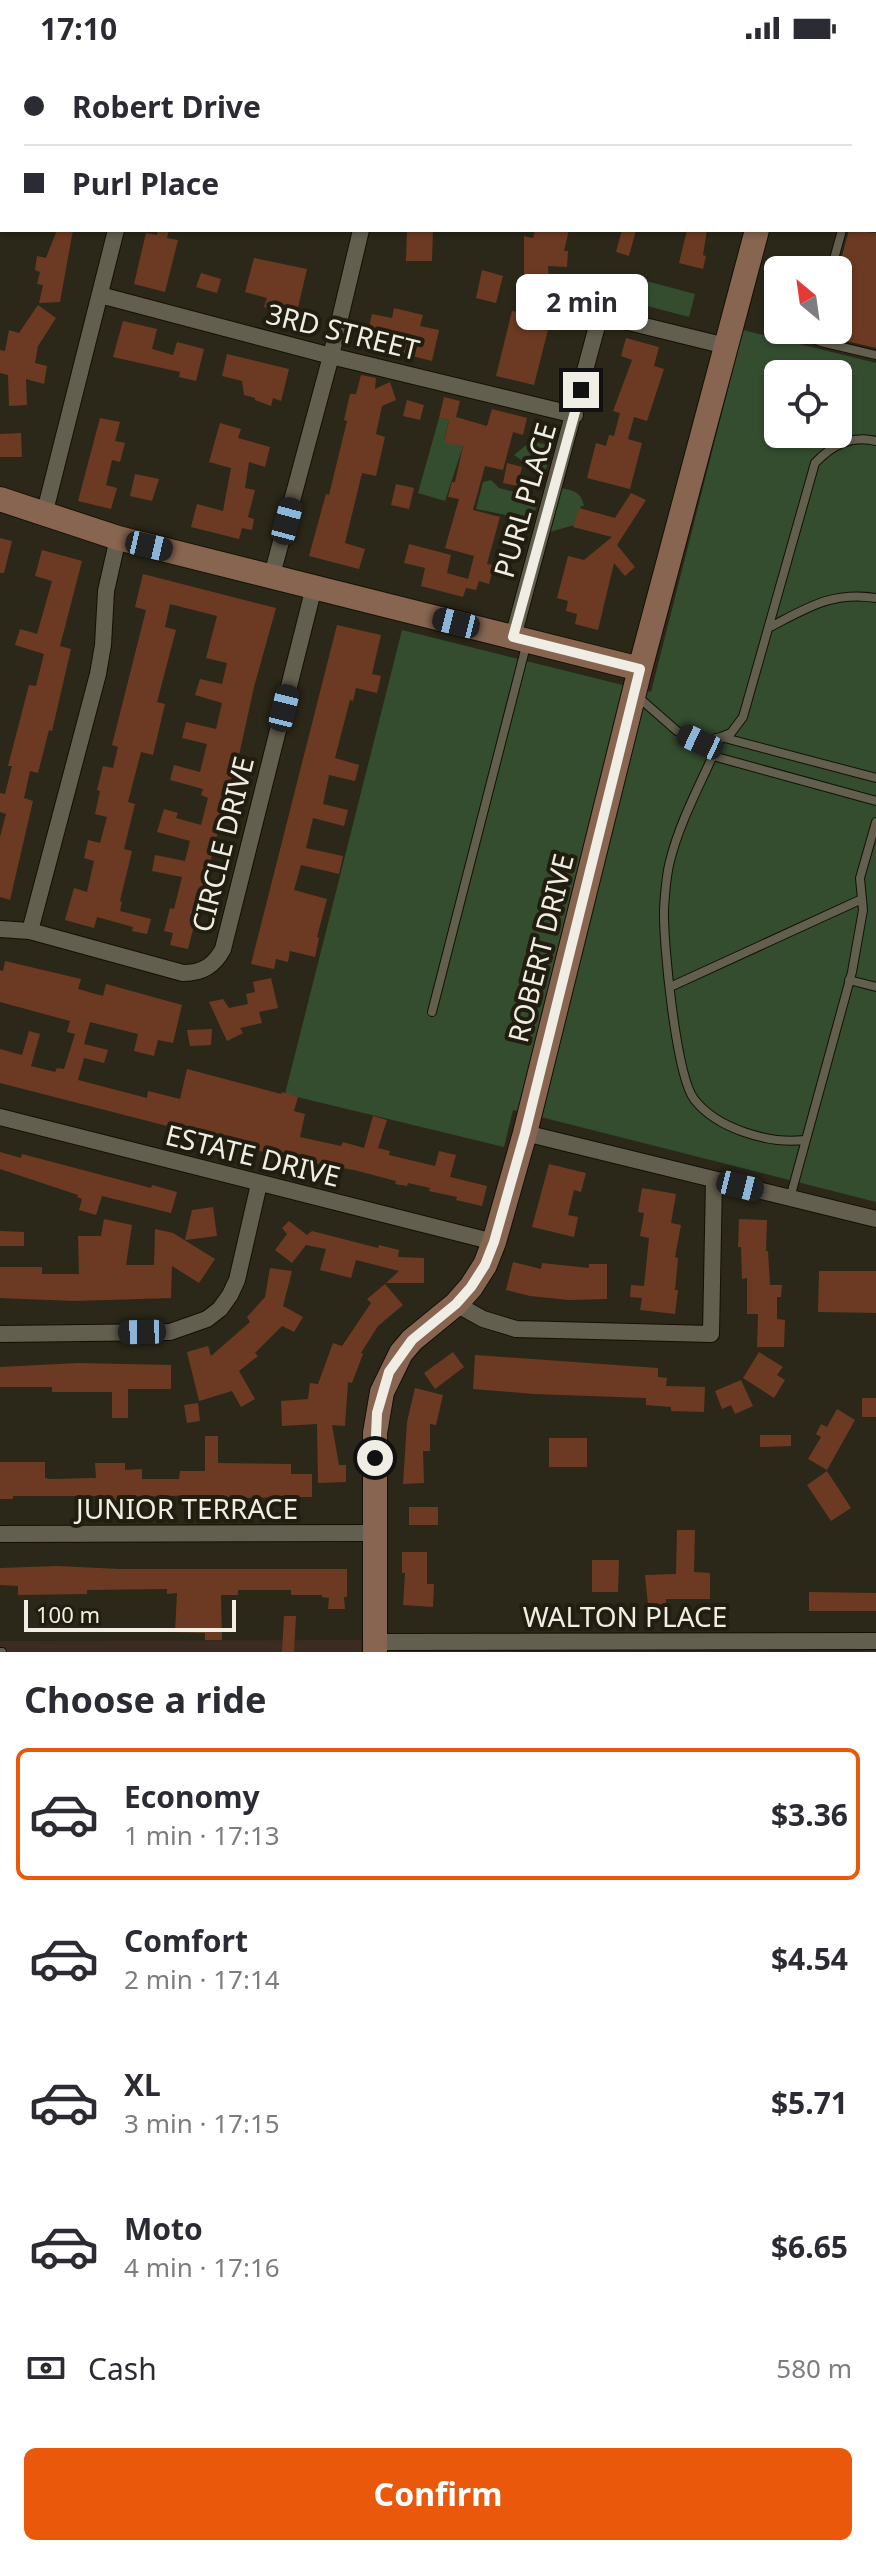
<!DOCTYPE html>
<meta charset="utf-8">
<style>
:root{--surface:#fff;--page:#f7f7f7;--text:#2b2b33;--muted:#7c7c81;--line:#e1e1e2;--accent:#ea580c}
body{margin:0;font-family:"Noto Sans",sans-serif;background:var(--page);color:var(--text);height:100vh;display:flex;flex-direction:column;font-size:30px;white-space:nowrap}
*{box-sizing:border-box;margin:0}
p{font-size:26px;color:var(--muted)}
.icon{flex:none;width:44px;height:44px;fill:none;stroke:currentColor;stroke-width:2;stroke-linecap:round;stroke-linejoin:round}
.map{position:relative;height:1596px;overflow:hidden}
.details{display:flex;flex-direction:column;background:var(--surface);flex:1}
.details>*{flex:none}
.banner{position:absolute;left:0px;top:0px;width:876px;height:176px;box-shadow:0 2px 6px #0004;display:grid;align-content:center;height:176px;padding:0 24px;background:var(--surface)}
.needle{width:52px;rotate:331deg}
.controls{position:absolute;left:764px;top:200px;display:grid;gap:16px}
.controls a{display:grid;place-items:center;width:88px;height:88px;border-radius:12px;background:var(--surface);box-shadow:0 2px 6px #0004;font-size:40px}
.scale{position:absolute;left:24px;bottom:20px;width:212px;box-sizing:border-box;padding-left:8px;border:4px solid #efede4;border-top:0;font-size:22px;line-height:28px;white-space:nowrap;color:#efede4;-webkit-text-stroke:6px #211e10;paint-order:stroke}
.end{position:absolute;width:36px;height:36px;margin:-18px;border:10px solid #efede4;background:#111;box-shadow:0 0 0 4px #111}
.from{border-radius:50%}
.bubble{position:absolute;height:56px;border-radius:12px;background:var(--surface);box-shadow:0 2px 6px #0004;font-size:26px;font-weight:700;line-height:56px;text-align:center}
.car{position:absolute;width:24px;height:48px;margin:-24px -12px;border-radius:10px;box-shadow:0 0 6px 2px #0007;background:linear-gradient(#222 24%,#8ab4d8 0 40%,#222 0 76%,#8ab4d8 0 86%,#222 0)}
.banner b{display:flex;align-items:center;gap:28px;height:76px;font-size:30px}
.banner b+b{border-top:2px solid var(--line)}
.banner i{width:20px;height:20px;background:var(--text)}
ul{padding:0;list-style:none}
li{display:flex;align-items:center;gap:24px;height:132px;margin:0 16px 12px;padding:0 8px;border:4px solid transparent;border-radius:12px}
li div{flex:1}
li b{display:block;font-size:30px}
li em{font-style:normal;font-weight:700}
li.current{border-color:var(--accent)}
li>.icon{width:72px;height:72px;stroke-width:1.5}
h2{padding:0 24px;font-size:36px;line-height:96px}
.pay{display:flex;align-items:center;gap:20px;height:88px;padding:0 24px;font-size:30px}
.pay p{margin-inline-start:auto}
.action{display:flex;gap:16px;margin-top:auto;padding:16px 24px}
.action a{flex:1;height:92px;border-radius:12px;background:var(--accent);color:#fff;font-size:32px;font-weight:700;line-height:92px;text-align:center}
.status{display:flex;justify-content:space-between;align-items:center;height:56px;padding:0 40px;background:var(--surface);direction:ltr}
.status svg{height:22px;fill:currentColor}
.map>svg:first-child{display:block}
.commercial{fill:#3b2b20}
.green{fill:#344d2f;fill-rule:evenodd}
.building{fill:#6c3a22}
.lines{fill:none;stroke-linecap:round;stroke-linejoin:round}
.lane-casing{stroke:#141004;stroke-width:10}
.street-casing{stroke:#141004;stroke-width:18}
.secondary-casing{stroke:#141004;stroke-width:26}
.lane{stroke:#635f4f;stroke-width:8}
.street{stroke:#635f4f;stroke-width:16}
.secondary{stroke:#876550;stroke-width:24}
.route{stroke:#efede4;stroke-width:10}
.labels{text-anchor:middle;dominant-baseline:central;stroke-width:8;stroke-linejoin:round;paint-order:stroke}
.street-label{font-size:28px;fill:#efede4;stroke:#211e10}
</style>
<div class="status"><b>17:10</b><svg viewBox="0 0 49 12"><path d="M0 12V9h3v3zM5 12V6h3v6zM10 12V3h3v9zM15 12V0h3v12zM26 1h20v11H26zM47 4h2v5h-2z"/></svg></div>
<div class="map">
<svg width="876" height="1596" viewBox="0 0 876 1596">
<rect width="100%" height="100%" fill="#2b2819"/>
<path class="commercial" d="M361,1584V1596H0V1585Z"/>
<path class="green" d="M646,225L695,238L689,261L640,248Z
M743,274L876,307V1146L513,1054L504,1091L285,1038L402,574L651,636ZM778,318H838V378H778Z
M439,362L449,364L444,385L463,390L445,445L418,437Z
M531,385L553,390L545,416L527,412V408L514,399Z
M491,424L499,432L539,442L532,464L476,453L483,426Z
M561,432C575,435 581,436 584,450H581L574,469L550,476Z"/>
<path class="building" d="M57,174H73L60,246L39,247L43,229L37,228L40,216L35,214L37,200L46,202Z
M158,174H169L167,182L178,184L165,236L134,228L146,177L157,179Z
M407,174H433L432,205H406Z
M535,174H569L564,195H568L567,211L548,210L551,262L534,329L496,320L512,255L524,257V180L533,182Z
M622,174H636L629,200L616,196Z
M687,174H707L703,199L706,200L703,213L679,207Z
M849,174L876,177V292L834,282L838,274V215Z
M254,202L307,213L296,260L264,251L267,242L245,236Z
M482,214L503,220L496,247L476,242Z
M201,217L221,223L217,237L196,231Z
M38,249L56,262L38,290L35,307L47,310L44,328L26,323L27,349L9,350L8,319L0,317V294L5,295L9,274L19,277Z
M394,252L423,259L420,270L439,274L432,305L365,288L372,258L392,262Z
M123,265L157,273L152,293L173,299L177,286L204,293L196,325L179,321L180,316L113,301Z
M626,282L659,291L654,310L664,313L647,365L634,361L628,383L642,387L630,433L587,422L596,387L606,390L609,379L614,380L620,357L613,355L632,304L621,300Z
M227,298L289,313L281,345L273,342L271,350L255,344V342L244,339L242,325L222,320Z
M361,319L376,322L375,333L390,326L396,344L382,350L376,378L385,381L376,420L362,417L345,487L365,493L359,513L309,500L326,438L329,439L347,365L344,364L350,338H356Z
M444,341L460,345L456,361L487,370L492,353L527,362L523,379L513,376L503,414L485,410L473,454L500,461L487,508L494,509L489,528L479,525L476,534L466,532L463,541L421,530L425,512L404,507L409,488L451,499L447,517L468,523L474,500L445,492L459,443L448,441L452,426H455L463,390L444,386L449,364L439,362Z
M407,344L424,349L420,364L403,360Z
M100,362L120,366L115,385L125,387L120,406L112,404L106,429L117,432L111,453L78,445Z
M220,367L241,373L238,382L270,391L265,411L249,406L245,432L255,434L248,461L254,463L252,474L242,472L239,483L191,471L197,448L223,455L231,412L209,406Z
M21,377L22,401H0V378Z
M507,407L522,411L517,430L503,427Z
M135,418L159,423L152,445L130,440Z
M396,428L414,432L409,453L391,449Z
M631,437L646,444L617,489L635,511L625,520L614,507L598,574L575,568L577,558L566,555L568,545L557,542L568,500L584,504L612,481L573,471L579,452L615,462Z
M0,482L12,485L4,517H0Z
M42,494L82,505L60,590L71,593L52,675L49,674L38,717L30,715L24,742L33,745L10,844L0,841V781L6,758L0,756V737L5,738L12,710H8L29,629L36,630L44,598L15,589L20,573L37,578L52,525L35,520Z
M143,518L276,552L254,631L234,722L232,721L188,893L170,889L173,877L164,875L170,852L174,853L182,821L152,815L155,799L185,805L190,785L157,776L164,753L178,757L176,762L201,769L208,742L201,739L203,733L170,724L174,709L200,716L207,688L182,682L186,666L216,673L222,647L195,639L200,623L222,628L227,607L206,602L217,560L170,548L165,571L176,574L157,646L165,648L153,699L141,696L128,746L135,748L124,793L132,795L120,845L122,846L120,855L151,863L147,878L132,875L133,871L97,861L94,872L65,864L74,832L87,836L94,805L84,802L88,784L100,787L107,761L95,758L100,735L97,734L103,710L113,712L118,691L112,689L146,554L135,551Z
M337,569L381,579L372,618L381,620L377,637L356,632L353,645L350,644L335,702L359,709L355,725L329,719L323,748L348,754L344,770L313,762L306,792L343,800L339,818L301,809L294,834L327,843L317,881L319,882L315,901L290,895L288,906L276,903L274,913L251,908Z
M5,905L81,923L78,933L103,940L106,928L182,949L173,987L158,984L154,1000L134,995L138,978L90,966L84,988L108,994L104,1007L84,1002L78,1024L147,1042L148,1035L180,1043L187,1013L281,1038L282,1036L298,1041L294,1055L305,1058L300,1081L341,1090L343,1086L364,1092L373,1060L387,1064L378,1092L390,1095L389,1099L435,1110L439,1095L456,1099L450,1121L487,1130L482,1150L456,1144L457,1141L429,1135L430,1132L408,1127L407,1130L395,1128L396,1125L354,1114L294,1104L195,1078L194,1083L170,1077L171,1071L0,1027V993L22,999L29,975L40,978L31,1010L55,1016L57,1012L64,1013L75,978L67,976L70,965L0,946V914L3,915Z
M271,922L278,952L259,956L262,967L240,972L243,977L227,985L209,946L223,943L229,952L248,948L246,938L255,936L253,926Z
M212,973L211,989L190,990L187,974Z
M0,1096L21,1102L22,1098L151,1132L152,1129L177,1136L171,1157L102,1140L96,1159L79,1154L82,1143L77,1141L78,1139L0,1113Z
M549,1108L586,1117L581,1136L574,1134L568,1159L578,1161L574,1181L532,1171Z
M642,1132L676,1138L671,1167L681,1169L675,1201L678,1202L675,1234H678L675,1258L640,1254L642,1242L630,1241L631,1229L644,1230L649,1182L640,1180L644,1157L638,1156Z
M213,1151L217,1180L185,1184L192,1154Z
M104,1163L132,1169L126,1209H154L155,1173L173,1177L215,1203L199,1227L172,1210L171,1242L74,1245L0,1242V1211H42V1218H79L78,1180H101Z
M739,1163L767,1164L766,1195H768L770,1229H782L781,1241H777V1263L785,1264L784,1291H757L758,1258H747V1222L742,1223L741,1191H738Z
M289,1165L307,1179L312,1175L378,1192L379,1189L399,1194L398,1201L424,1202V1227H386L399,1215L356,1204L351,1222L320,1214L326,1193L306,1189L292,1207L275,1194L287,1178L282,1172Z
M0,1175L24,1176V1190H0Z
M513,1206L541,1213L542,1207L589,1212V1208H607V1243L569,1244L530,1240L506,1234Z
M270,1212L292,1215L283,1250L303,1261L294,1276L282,1270L255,1297L258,1300L239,1315L255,1343L241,1351L232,1335L199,1345L187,1296L208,1290L211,1300L250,1266L247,1261L265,1241Z
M819,1215H876V1257L818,1256Z
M385,1228L403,1249L378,1270L361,1297L363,1298L352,1327L348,1326L345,1370L332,1369L339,1409H346V1426L318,1427L317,1368L282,1370L281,1345L308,1343L310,1327L318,1328L333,1287L342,1290L371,1247L367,1243Z
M453,1296L464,1311L435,1333L424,1317Z
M759,1296L783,1311L777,1319L785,1324L774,1342L743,1322Z
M475,1299L658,1312V1321L667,1322L666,1330L705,1331L704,1356L671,1355V1351L646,1349V1342L534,1338L473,1333Z
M78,1307L171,1309V1333H128V1362H112V1336H52V1331H0V1311Z
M741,1324L753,1350L735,1358L731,1349L722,1353L715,1335Z
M415,1332L443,1339L436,1369L430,1368V1395H423L424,1427L403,1428L407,1366Z
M862,1342H876V1361H862Z
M198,1347L200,1365L187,1367L184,1349Z
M837,1353L855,1364L827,1414L808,1403L821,1381L816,1378L821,1368L827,1371Z
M760,1379H791V1390L760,1391Z
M205,1380H218V1407L291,1408V1418H312V1441L239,1442V1447H211L212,1439L125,1441V1445H96V1440H13V1443H0V1406H45V1422L50,1423L96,1422L95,1407H125V1414L142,1413V1423H179L180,1415H205Z
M549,1382H587V1411H549Z
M827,1415L851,1452L831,1465L807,1429Z
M409,1451H438V1469H409Z
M677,1474H695L694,1516L710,1517V1543H666V1548L648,1549L645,1519L676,1518Z
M402,1496H427V1528H434L433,1551L403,1549L405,1517H402Z
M592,1504H619L618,1536H592Z
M57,1510L120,1513H347V1541H344L345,1553H328L329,1542L322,1541V1539H291V1534H238V1539H221L222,1584H205V1577L175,1576L177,1537L167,1538V1533L87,1534V1538L18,1539V1530L0,1529V1512Z
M809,1536L876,1537V1555H809Z
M284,1560H296L294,1596H282Z"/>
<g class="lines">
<g class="lane-casing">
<path id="lane" d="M874,47L876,37
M874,158L876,159
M831,214L842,174
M792,274L821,286L876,299
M770,571C807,552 832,535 876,542
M637,640L677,675L700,686L713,700L876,745
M700,686L721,681L876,722
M849,924L876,931
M670,931L862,843
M432,956L527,586
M804,1084C769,1088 717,1073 694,1043C676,1019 663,886 664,853C665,837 666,820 670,805C681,761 704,722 721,681L731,677L743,661L815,407C832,389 851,379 876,385
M790,1142L852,916L863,854L860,822L876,766
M0,1596H2"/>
</g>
<g class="street-casing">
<path id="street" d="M159,2L160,0
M517,2V0
M100,239L331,300L575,359
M44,459L116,174
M272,519L331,300L361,174
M513,581L600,259L726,290
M0,873L30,875L183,917C202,917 214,910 223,893L314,531
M30,875L98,618L103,589L106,535L118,482
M0,1061L494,1186
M525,1077L876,1163
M456,1248L483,1263L516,1273L711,1278L714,1124
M0,1278L170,1276L207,1263L220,1253L230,1239L237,1224L259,1128
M0,1478L375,1477
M375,1586L876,1585"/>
</g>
<g class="secondary-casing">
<path id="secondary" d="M802,2V0
M0,443L118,482L640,613
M375,1596V1377L382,1336L401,1297L412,1284L456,1248L471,1231L485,1209L494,1186L525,1077L640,613L757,174"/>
</g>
<use href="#lane" class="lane"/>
<use href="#street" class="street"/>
<use href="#secondary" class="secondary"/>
</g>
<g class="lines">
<path class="route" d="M375,1402L377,1357L389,1316L412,1284L456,1248L471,1231L485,1209L494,1186L525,1077L640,613L513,581L581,334"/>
</g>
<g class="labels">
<g class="street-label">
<text transform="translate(343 275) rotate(14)">3RD STREET</text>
<text transform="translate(524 444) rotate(-74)">PURL PLACE</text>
<text transform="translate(222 788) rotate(-76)">CIRCLE DRIVE</text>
<text transform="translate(540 892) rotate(-76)">ROBERT DRIVE</text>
<text transform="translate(253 1099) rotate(14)">ESTATE DRIVE</text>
<text x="187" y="1452">JUNIOR TERRACE</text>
<text x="625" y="1560">WALTON PLACE</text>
</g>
</g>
</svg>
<div class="controls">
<a><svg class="needle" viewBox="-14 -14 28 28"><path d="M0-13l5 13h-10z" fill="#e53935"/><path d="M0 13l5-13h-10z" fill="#7c7c81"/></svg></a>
<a><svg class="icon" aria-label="locate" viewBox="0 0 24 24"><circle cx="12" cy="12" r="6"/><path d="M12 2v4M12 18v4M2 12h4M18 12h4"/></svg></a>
</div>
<div class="scale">100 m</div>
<i class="end from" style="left:375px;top:1402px"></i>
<i class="end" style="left:581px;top:334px"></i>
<div class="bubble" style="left:516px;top:218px;width:132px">2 min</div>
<i class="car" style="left:287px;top:465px;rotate:15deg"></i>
<i class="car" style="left:149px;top:490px;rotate:103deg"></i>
<i class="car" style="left:456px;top:567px;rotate:284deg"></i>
<i class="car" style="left:284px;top:652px;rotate:14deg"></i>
<i class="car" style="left:700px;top:686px;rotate:295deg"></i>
<i class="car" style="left:740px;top:1130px;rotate:104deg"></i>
<i class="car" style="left:142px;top:1276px;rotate:269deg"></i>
<div class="banner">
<b><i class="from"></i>Robert Drive</b>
<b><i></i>Purl Place</b>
</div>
</div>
<section class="details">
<h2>Choose a ride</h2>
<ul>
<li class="current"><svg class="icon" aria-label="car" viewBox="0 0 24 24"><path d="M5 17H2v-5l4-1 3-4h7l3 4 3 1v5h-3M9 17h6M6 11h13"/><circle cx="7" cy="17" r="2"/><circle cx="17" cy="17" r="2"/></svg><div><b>Economy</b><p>1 min · 17:13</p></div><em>$3.36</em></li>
<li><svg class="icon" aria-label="car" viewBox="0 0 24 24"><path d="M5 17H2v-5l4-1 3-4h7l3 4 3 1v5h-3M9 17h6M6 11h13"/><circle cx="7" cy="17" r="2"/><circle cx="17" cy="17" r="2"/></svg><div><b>Comfort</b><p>2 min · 17:14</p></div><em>$4.54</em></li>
<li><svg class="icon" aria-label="car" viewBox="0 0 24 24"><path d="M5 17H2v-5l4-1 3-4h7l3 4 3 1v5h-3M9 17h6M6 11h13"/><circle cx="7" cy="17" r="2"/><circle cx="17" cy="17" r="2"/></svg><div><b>XL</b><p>3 min · 17:15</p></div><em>$5.71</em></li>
<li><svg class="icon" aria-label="car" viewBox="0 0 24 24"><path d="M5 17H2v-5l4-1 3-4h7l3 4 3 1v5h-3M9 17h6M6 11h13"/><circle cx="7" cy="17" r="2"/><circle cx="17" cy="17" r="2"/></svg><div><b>Moto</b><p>4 min · 17:16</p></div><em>$6.65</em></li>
</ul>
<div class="pay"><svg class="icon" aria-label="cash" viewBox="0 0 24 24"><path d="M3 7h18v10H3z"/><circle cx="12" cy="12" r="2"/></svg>Cash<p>580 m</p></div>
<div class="action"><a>Confirm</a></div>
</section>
